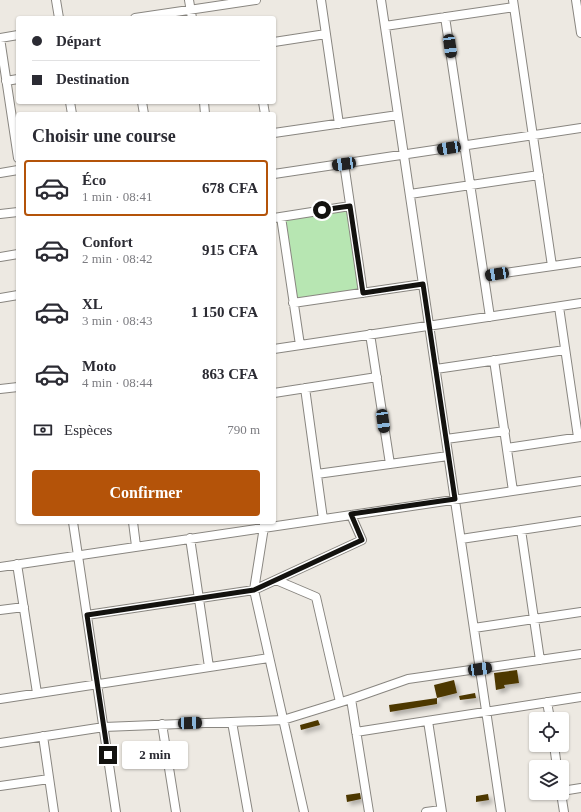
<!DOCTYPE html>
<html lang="fr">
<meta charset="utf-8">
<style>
:root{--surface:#fff;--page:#f2f2f3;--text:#2b2b33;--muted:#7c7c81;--line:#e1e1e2;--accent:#b45309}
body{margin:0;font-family:Georgia,serif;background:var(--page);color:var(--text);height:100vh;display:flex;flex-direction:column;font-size:15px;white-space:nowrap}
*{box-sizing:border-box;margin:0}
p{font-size:13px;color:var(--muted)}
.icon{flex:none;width:22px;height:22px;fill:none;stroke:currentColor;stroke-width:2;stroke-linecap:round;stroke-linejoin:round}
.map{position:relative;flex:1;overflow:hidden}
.sheet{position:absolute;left:16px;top:112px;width:260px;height:412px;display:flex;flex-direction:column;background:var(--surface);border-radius:4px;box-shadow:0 1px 3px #0004}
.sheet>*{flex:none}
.banner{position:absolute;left:16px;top:16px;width:260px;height:88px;border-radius:4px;box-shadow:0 1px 3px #0004;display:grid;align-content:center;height:88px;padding:0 16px;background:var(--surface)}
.buttons{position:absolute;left:529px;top:712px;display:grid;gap:8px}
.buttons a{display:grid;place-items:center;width:40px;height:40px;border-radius:4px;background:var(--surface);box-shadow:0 1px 3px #0004;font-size:20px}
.end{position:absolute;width:18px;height:18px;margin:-9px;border:5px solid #13120f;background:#fff;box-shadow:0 0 0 2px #fff}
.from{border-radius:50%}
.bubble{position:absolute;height:28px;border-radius:4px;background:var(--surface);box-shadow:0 1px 3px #0004;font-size:13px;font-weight:700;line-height:28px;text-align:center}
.car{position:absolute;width:12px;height:24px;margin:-12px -6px;border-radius:5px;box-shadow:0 0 3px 1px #0007;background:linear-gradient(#222 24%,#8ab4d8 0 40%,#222 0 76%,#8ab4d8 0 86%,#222 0)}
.banner b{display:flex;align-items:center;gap:14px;height:38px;font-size:15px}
.banner b+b{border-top:1px solid var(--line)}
.banner i{width:10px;height:10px;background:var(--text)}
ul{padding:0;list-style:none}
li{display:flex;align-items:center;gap:12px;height:56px;margin:0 8px 6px;padding:0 8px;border:2px solid transparent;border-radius:4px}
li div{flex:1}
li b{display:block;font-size:15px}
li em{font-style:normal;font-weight:700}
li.selected{border-color:var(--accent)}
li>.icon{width:36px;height:36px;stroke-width:1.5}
h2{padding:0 16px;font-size:18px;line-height:48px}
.pay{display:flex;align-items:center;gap:10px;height:44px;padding:0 16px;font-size:15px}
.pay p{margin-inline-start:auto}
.primary-button{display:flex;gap:8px;margin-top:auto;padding:8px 16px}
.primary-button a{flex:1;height:46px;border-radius:4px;background:var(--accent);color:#fff;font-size:16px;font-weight:700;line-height:46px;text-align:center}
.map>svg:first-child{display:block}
.green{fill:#b7e6b2}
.building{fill:#4e3904;filter:url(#shadow)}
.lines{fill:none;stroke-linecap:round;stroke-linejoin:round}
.minor-casing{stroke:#898680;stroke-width:10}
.minor{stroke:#fff;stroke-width:8}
.route{stroke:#13120f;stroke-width:5}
</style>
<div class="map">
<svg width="581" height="812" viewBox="0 0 581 812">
<defs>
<filter id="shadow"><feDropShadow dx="3.5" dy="3.5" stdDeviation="2" flood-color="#0004"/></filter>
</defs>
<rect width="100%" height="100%" fill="#ede9e2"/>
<path class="green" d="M348,208L360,292L296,302L283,217Z"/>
<path class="building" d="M517,670L519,683L504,685L505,688L496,690L494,673Z
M454,680L457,693L437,698V704L390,712L389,705L437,698L434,685Z
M475,693L476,698L460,700L459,696Z
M318,720L320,725L301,730L300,725Z
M360,793L361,799L347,802L346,795Z
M488,794L489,800L476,802V796Z"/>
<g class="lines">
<g class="minor-casing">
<path id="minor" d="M56,0L59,18
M189,0L192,18
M321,0L339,124
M381,0L501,812
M513,0L552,266
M576,0L581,33
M445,17L490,317
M135,18L256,0
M385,26L514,7
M0,38L18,158
M0,38L18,35
M274,42L326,34
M6,81L18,79
M70,102L72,114
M142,102L144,114
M204,102L205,114
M263,102L265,114
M274,133L398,115
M344,163L363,293
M0,173L18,170
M274,174L581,128
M410,194L539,175
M0,214L18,212
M281,217L300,345
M274,218L350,206
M0,257L18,254
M484,276L581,262
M0,298L18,295
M293,303L423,284
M559,307L578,437
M370,334L390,464
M274,349L581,303
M494,360L513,491
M436,369L565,350
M305,388L323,519
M0,389L18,387
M274,393L377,377
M446,439L505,431
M507,448L581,437
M317,474L448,456
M73,522L116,812
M133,522L136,546
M264,523V527L254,590L304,812
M521,530L540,660
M190,538L209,667
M461,539L581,521
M17,564L37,693
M0,567L581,481
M276,580L316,597L340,702
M0,610L24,607
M87,615L254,590L362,540L351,515
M474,628L581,612
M0,699L269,658
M351,699L369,812
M547,702L550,719
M428,721L442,812
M232,722L248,812
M162,724L176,812
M356,732L581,697
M43,736L54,812
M0,743L104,727L283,720L351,699L408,679L581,654
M554,745L557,767
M0,786L49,779
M562,791L581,788
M561,793L564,812
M426,812L441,810"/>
</g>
<use href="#minor" class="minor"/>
</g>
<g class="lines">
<path class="route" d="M108,755L87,615L254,590L362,540L351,514L455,499L423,284L363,293L350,206L322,210"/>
</g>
</svg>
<div class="buttons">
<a><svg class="icon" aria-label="locate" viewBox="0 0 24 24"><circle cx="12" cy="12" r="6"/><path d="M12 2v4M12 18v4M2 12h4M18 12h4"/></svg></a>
<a><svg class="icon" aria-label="layers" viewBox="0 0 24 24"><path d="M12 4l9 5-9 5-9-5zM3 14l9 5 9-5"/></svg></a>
</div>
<i class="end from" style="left:322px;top:210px"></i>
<i class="end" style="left:108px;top:755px"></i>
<div class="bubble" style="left:122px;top:741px;width:66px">2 min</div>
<i class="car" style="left:450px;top:46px;rotate:172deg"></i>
<i class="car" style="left:449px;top:148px;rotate:261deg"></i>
<i class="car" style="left:344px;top:164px;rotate:262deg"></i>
<i class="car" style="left:497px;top:274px;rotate:261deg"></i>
<i class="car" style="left:383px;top:421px;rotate:172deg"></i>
<i class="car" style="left:480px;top:669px;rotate:82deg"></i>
<i class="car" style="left:190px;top:723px;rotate:88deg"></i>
<div class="banner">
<b><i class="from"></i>Départ</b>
<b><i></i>Destination</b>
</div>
<section class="sheet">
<h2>Choisir une course</h2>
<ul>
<li class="selected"><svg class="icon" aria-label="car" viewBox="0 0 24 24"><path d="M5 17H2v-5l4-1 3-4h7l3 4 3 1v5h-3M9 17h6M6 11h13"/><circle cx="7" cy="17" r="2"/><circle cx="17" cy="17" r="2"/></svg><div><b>Éco</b><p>1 min · 08:41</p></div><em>678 CFA</em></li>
<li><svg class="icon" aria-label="car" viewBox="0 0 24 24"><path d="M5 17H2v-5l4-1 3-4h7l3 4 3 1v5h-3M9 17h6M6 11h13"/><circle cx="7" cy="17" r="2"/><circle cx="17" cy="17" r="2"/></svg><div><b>Confort</b><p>2 min · 08:42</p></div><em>915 CFA</em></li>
<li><svg class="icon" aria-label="car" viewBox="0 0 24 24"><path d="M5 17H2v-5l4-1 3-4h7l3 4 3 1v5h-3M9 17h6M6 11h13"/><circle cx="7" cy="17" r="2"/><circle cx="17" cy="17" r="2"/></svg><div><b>XL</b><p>3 min · 08:43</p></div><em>1 150 CFA</em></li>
<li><svg class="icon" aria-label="car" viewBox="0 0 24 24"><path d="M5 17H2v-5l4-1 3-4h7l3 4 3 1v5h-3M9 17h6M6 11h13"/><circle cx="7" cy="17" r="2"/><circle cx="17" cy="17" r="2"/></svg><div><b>Moto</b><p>4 min · 08:44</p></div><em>863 CFA</em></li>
</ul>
<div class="pay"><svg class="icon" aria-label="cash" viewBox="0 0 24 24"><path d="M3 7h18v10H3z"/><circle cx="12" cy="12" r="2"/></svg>Espèces<p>790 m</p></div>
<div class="primary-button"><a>Confirmer</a></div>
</section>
</div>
